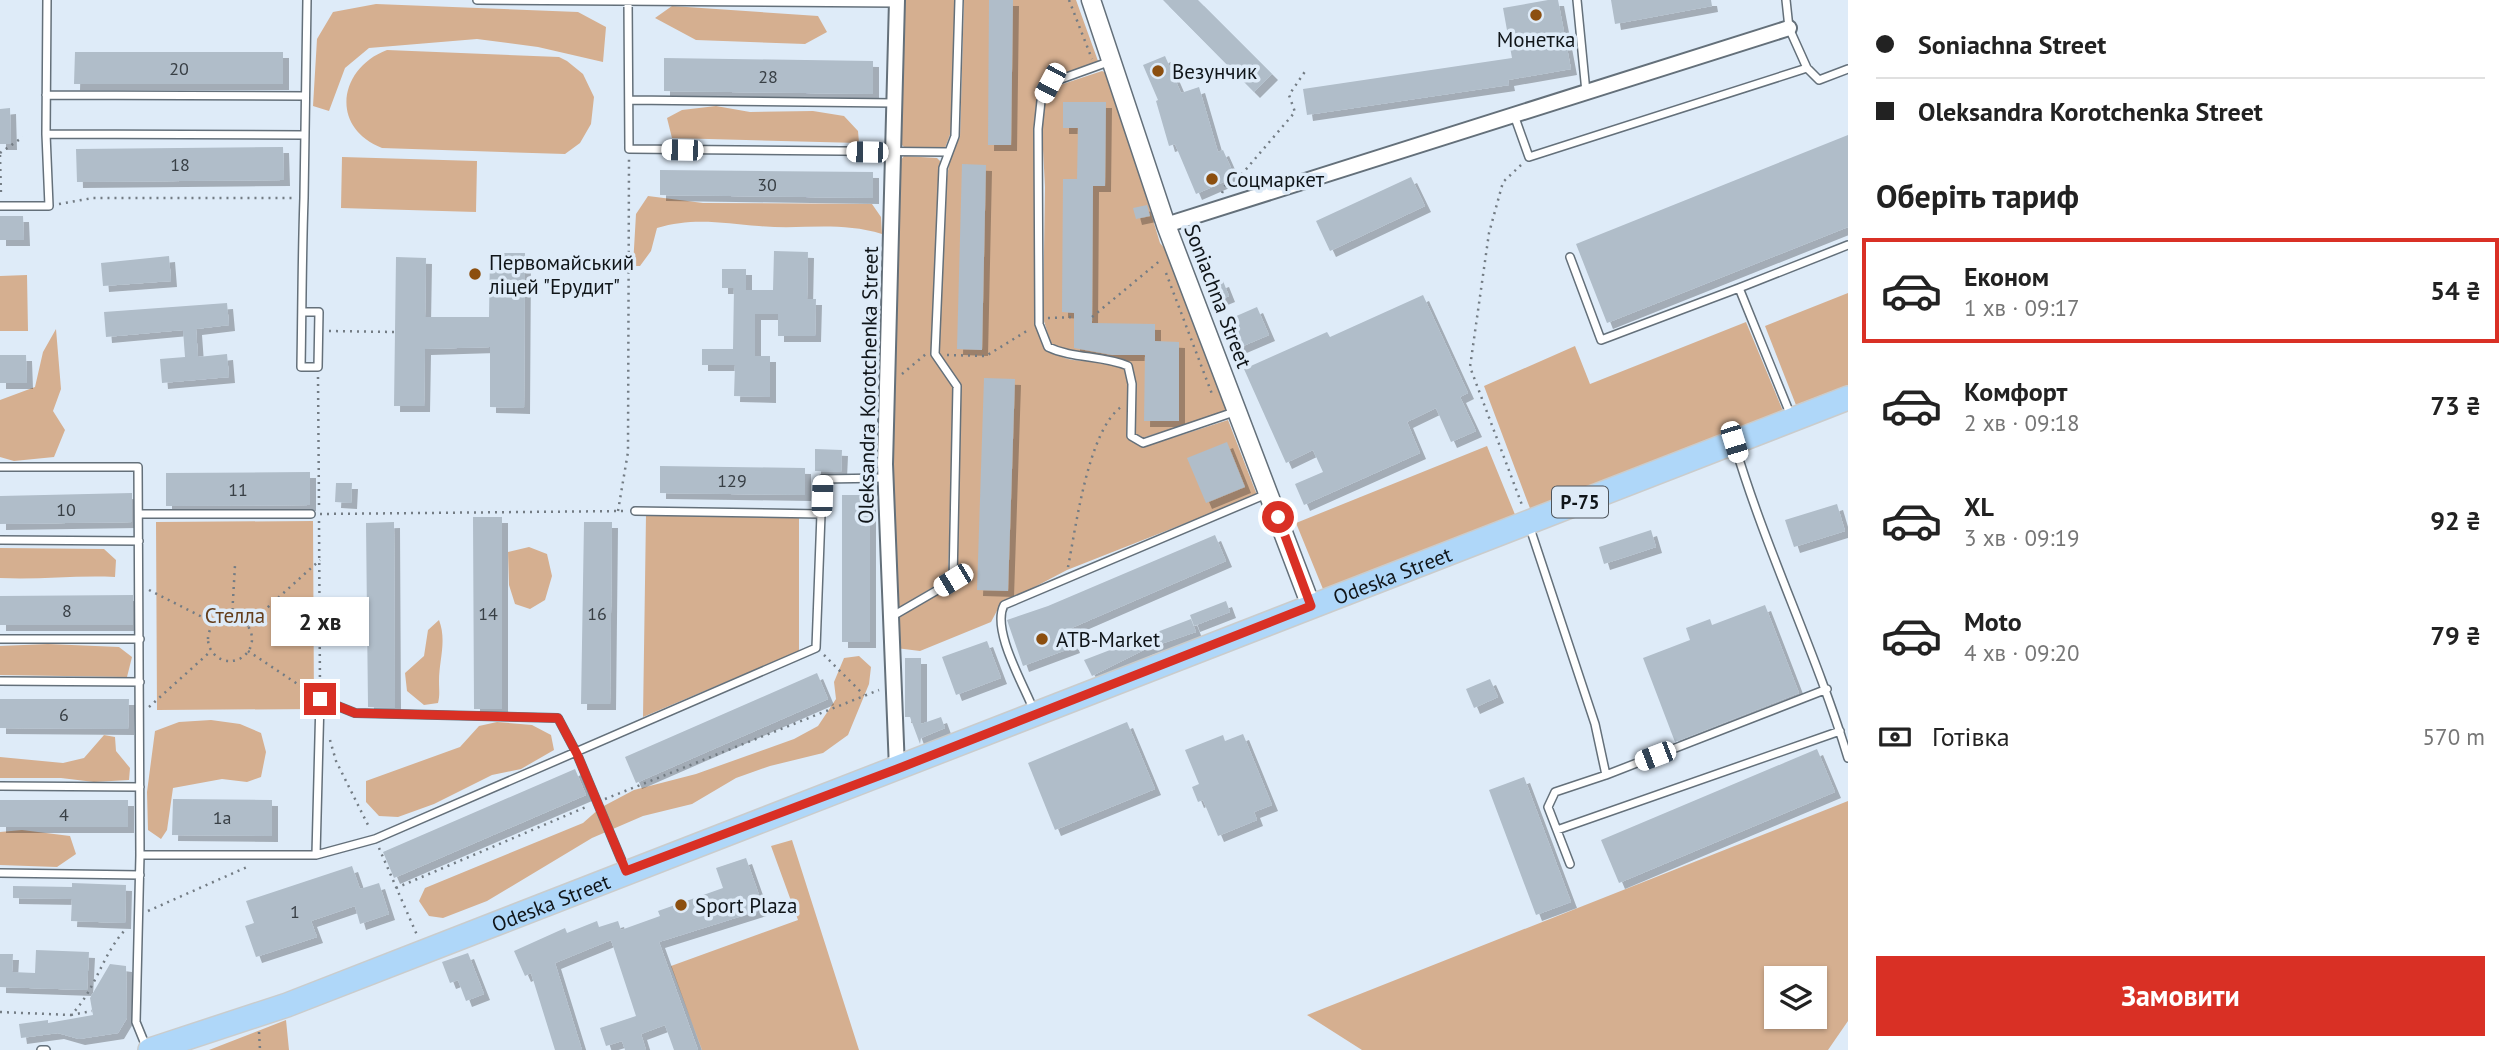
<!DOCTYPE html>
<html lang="uk">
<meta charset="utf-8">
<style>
:root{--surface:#fff;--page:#f6f6f6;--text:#222;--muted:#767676;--line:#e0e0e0;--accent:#d93025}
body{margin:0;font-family:"PT Sans",sans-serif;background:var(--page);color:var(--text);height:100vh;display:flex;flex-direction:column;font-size:26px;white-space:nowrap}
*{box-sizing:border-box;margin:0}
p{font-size:23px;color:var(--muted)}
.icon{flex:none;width:38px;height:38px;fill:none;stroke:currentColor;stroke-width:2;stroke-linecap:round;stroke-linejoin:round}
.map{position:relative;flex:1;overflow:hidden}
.panel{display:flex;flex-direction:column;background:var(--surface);width:665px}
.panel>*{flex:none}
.hud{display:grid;align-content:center;height:154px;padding:0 28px;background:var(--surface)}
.controls{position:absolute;left:1764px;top:966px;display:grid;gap:14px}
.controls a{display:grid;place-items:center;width:63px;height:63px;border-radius:0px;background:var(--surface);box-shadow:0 2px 5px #0004;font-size:35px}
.end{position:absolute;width:32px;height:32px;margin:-16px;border:9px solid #d93025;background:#fff;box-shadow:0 0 0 4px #fff}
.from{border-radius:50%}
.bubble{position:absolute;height:49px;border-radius:0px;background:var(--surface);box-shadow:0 2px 5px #0004;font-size:23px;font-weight:800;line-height:49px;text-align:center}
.car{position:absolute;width:21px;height:42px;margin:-21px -10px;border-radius:9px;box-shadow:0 0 5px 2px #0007;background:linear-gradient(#fff 24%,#345 0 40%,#fff 0 76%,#345 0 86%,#fff 0)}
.hud b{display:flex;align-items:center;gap:24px;height:66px;font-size:26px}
.hud b+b{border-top:2px solid var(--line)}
.hud i{width:18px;height:18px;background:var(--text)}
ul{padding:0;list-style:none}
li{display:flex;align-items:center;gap:21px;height:105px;margin:0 14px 10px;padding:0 14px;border:4px solid transparent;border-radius:0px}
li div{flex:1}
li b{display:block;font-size:26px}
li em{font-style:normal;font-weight:800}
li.selected{border-color:var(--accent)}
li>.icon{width:63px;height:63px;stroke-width:1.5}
h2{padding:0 28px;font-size:32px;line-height:84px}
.pay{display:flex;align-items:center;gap:18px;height:77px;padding:0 28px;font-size:26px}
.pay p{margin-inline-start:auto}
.button{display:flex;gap:14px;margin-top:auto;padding:14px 28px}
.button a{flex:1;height:80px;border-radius:0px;background:var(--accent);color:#fff;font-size:28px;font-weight:800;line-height:80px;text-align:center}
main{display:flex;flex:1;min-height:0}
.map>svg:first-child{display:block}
.green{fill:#d5af90;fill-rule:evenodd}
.building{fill:#b0bdc9;filter:url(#shadow)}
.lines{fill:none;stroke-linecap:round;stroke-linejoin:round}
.service-casing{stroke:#64707a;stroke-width:10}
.minor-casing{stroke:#64707a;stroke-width:18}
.tertiary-casing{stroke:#64707a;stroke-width:21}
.primary-casing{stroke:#cacccc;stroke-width:26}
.path{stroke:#737c84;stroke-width:2.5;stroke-dasharray:2 5;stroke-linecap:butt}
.service{stroke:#fff;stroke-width:7}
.minor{stroke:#fff;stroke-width:14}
.tertiary{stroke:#fff;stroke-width:18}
.primary{stroke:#afd7f9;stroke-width:23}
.route{stroke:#d93025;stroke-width:9}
.poi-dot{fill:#8c4f0f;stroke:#deebf8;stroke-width:2.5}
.labels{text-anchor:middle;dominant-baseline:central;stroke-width:7;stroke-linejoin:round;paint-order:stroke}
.number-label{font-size:18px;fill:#383f45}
.shield{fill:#deebf8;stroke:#4e555c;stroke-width:2}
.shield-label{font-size:19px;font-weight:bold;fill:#101519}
.poi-label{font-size:21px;fill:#101519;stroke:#deebf8;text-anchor:start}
.street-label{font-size:21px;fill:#101519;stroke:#deebf8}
.park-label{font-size:21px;fill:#653e1b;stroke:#deebf8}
</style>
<main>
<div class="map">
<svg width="1848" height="1050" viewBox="0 0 1848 1050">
<defs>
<filter id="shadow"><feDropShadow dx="6" dy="6" stdDeviation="0" flood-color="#0004"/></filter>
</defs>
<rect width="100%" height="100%" fill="#deebf8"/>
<path class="green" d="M903,0H955L951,132L945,148H905L899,142Z
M964,0H1076L1098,61L1057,78L1039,99L1034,125L1038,154L1039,324C1060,379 1080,350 1125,369L1129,383L1127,437L1144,447L1228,420L1257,495L1067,570L1000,605L991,622L920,651L896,648L895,620L955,583L960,384L939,355L946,182L951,154L960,137Z
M376,4L578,12L606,27L603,62L538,47L477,39L369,48L345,68L329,111L313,106L317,39L333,12Z
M672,6L818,16L827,32L805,44L696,40L655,18Z
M387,50L559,57L567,61L583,74L594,97L591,124L580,143L565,154L382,148C329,127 339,68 387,50Z
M1102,71L1109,74L1160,243L1166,250L1226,408L1223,413L1142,438L1134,433L1136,382L1131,365C1104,354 1077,356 1051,344L1043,318L1045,187L1042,130L1045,100L1054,87Z
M716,106L750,112L813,111L844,116L858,131L859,143L672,138L667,118L682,110Z
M904,156L937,158L941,162L932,354L953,386V406L948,578L900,607L894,605L889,476L900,161Z
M342,157L477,161L476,212L341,208Z
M648,196L703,203L872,204L881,217L882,234C839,221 802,230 759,226C723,223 692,217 657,228L651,251L640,266H633L636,214Z
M27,275L28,331H0V276Z
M1848,293V385L1796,405L1765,326Z
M1746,322L1783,411L1531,511L1484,386L1575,346L1590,384Z
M56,329L61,389L53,411L65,430L54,457L14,461L0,457V400L35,387L43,352Z
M1487,446L1516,517L1325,594L1296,523Z
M646,515L799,518V651L643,717Z
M313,521L314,709L157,710L156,522Z
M529,547L547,554L552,576L545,600L530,609L515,604L509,585L508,552Z
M0,548L104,549L116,560L115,577C76,575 39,580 0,578Z
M439,620C447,641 439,660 439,681C439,690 440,695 438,703L424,705L407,691L405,673L424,656L428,630Z
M48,644L119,647L132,657L127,677L0,675V646Z
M859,656L871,667L869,684L848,735L823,753L770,766L736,778L692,804L643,816L592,838L487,901L443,918L429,916L419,901L425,888L583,823L600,808L634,790L696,774L794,739L818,726L836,699L834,682L844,658Z
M211,720L240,724L261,733L266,752L261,777L247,782L222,779L173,788L167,830L161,839L148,830L147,792L155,731L179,722Z
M497,722L532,725L551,735L554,750L521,769L492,775L434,804L398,817L379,816L366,802V781L460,747L479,726Z
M104,735L115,737L116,751L130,768L129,780L94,782L61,778H0V757L63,763L84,758Z
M1848,801V1021L1828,1050H1362L1307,1015ZM1776,978H1815V1017H1776Z
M22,830L70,836L76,854L57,867L0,865V832Z
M792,840L859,1050H702L671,966L798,920L771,846Z
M286,1020L289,1050H209Z"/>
<path class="building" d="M989,0H1013L1011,145H988Z
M1163,0H1198L1272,74L1254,92Z
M1548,0H1558L1571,69L1508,80L1509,85L1307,115L1303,89L1512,58L1503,8Z
M1611,0H1711L1712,6L1615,24Z
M75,52H283V84H74Z
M1165,56L1181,93L1199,87L1218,152L1223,150L1235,177L1196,194L1175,144L1169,146L1156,101L1158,100L1143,65Z
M664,58L873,61V94L664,91Z
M1063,102H1106L1105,186H1093L1092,323L1155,324V341L1179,342V421H1144L1145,355H1112L1074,348V313L1062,312L1063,179H1077L1078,128H1063Z
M10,108L11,144H0V109Z
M1848,135V227L1607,323L1576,244Z
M283,147L284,180L77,182L76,149Z
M962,164L986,165L982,350L957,349Z
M660,170L873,172V198L660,195Z
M1411,177L1425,206L1330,251L1316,221Z
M1147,205L1150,216L1136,219L1133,208Z
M0,216H23L24,240H0Z
M774,251L808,252L807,299H816L815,336H778V314H755V356H770V397L734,396L735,365H702V349H733L734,288H722V269H746V290H773Z
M490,253H525L524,408L490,407V347L425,349L424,406H394L396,257L426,258L425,317H489Z
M169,256L171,281L103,286L101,263Z
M1223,281L1229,296L1212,303L1206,287Z
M1423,295L1468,393L1460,397L1476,431L1451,442L1436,408L1407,422L1420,453L1304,505L1295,484L1323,472L1313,450L1286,463L1244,369L1327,332L1330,337Z
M227,303L229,325L196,329L198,357L227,354L229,377L162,383L160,359L185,357L183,330L106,337L104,312Z
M1257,307L1269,335L1236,349L1225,321Z
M0,355H26L27,383H0Z
M984,378L1015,379L1008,591L977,590Z
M1227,442L1245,487L1206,503L1187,458Z
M815,449L842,450L841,472L815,471Z
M660,466L805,468V495L660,493Z
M310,472V505L166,506V473Z
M336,483H352L351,503L335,502Z
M132,493V522L0,524V496Z
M842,495H870V642H842Z
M1837,504L1845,531L1794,547L1785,520Z
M473,517H502V709H474Z
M394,522L395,708L368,707L366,523Z
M584,522H612L610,704H581Z
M1651,530L1656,547L1604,564L1599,547Z
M1215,535L1226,561L1067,630L1074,647L1023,666L1007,620L1048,606Z
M133,595V625H0V596Z
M1226,601L1230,612L1194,626L1190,615Z
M1765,605L1799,693L1675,742L1643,658L1690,640L1686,628L1710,619L1712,625Z
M1191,619L1196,632L1146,649L1092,676L1084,660Z
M987,641L1001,678L956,695L942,657Z
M905,658H921V724L941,717L945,728L921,738L920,744L910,717H905Z
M817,673L828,699L636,783L625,757Z
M1490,679L1498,697L1474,708L1466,689Z
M0,699H129L128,729L0,728Z
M1127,722L1155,789L1055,830L1028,763Z
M1243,734L1272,805L1254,812L1257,820L1218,836L1203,800L1198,802L1192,787L1199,784L1185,750L1223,735L1225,741Z
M1817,749L1835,792L1619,883L1601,840Z
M575,769L586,795L394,878L383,852Z
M1524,777L1571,902L1536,915L1489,790Z
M173,799L272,800V836L172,835Z
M0,800H128V827H0Z
M746,858L764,909L659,942L698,1050H674L665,1025L641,1034L646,1050H625L622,1041L606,1046L600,1028L636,1016L611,940L555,963L582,1050H555L531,973L525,976L514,951L565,928L567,933L597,921L599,927L618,921L621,930L660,916L658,911L723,888L716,868Z
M352,866L360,889L379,883L389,914L360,924L355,906L311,921L317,937L256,957L245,926L254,923L246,901Z
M72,883L126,885L125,923L71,921L72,899L13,898V886L72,887Z
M36,950L89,952L87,990L0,987V954H13L12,972L35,973Z
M468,953L484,994L466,1001L458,980L450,983L442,962Z
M110,964L126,966L127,1018L118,1033L79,1039L58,1033L21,1038L19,1024L48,1020V1023L93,1015L90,998Z"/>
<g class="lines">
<g class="service-casing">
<path id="service" d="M47,0L46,134L304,135
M477,0L897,3
M628,0L629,149L947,152
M1577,0L1586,92
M1786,0L1789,28L1807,68
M1111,61L1050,83L1041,101L1038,129L1039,324L1048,347C1073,359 1102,355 1128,366L1132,384L1131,436L1143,443L1237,411
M46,95L305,96
M629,100L894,103
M1514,115L1529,157L1807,68L1819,80L1848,69
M0,206H49L46,134
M1570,257L1601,340L1739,288
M302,312H319L318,367H301C302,311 302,254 304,198L307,0
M1791,416L1739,288L1848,245
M1735,446C1767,553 1816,652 1848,758
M0,467H138L140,855L136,1022L147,1049
M635,511L821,514L822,479L885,478
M139,514H311
M1529,525L1595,724L1606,775
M0,540L139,541
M891,617L953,581L957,386L935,354L943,168L955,136L959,0
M0,639H140
M0,681L140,682
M1034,711C1024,685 991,630 1004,605L1269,493
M0,786L140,787
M1557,830L1840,731
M140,855H316L320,699L355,713L558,718L577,754L626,871
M316,855L375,839L816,648L821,514
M1570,864L1548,807L1555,792L1606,775L1827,689
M0,873L140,875
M41,1050H46"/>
</g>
<g class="minor-casing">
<path id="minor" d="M897,0L885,464L897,769
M1166,225L1789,28"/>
</g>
<g class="tertiary-casing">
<path id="tertiary" d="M1091,0L1166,225L1311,606"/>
</g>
<g class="primary-casing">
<g id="primary">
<path id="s1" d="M150,1050L287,1005L1848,398"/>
</g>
</g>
<path class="path" d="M1069,0L1092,59
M0,153L23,137
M0,155L1,196
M1521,165L1503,182L1489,233L1470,367L1522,505
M1222,193L1225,186L1236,181L1295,112L1289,95L1306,70
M59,204L93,198H293
M1166,273L1212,394
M1092,317L1162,259
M1048,318L1074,317
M329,331L395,332
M947,355L986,356L1030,329
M902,374L926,354
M318,377L319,507
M618,511L628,452L629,158
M320,514L624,511
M319,521L320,689
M1068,567C1076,527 1088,431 1121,407
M149,590L214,623
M232,617L235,565
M208 639a22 22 0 1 1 44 0a22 22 0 1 1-44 0Z
M247,626L320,560
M248,651L311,693
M824,655L864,695
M149,707L211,651
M330,740L336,761L370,829
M605,799L879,690
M379,848L417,935
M396,888L586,807
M148,911L247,867
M0,1012L71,1015C96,990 102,954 126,929
M71,1015L92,1011
M259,1032L260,1050"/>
<use href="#service" class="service"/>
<use href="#minor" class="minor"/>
<use href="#tertiary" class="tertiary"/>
<use href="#primary" class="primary"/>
</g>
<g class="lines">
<path class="route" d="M320,699L355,713L558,718L577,754L626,871L897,769L1311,606L1278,517"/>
</g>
<g class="poi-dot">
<circle cx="1536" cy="15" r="7"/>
<circle cx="1158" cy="71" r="7"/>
<circle cx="1212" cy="179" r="7"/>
<circle cx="475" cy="274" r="7"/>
<circle cx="1042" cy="639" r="7"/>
<circle cx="681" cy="905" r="7"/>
</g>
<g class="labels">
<g class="number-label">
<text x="179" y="68">20</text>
<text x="768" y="76">28</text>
<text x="180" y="164">18</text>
<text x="767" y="184">30</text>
<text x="732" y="480">129</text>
<text x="238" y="489">11</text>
<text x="66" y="509">10</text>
<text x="67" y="610">8</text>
<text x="488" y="613">14</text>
<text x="597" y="613">16</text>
<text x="64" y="714">6</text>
<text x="64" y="814">4</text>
<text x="222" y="817">1а</text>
<text x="295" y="911">1</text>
</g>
<rect class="shield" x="1552" y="486.5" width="56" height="31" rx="5"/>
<g class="shield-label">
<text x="1580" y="502">Р-75</text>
</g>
<g class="poi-label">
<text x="1536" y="39" text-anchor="middle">Монетка</text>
<text x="1172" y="71">Везунчик</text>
<text x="1226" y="179">Соцмаркет</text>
<text x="489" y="262">Первомайський<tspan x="489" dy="24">ліцей "Ерудит"</tspan></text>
<text x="1056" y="639">ATB-Market</text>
<text x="695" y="905">Sport Plaza</text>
</g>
<g class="street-label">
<text transform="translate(1218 296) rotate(69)">Soniachna Street</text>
<text transform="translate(868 385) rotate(-89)">Oleksandra Korotchenka Street</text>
<text stroke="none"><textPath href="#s1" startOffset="1330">Odeska Street</textPath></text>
<text stroke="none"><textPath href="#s1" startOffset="427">Odeska Street</textPath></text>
</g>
<g class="park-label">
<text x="235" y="615">Стелла</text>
</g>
</g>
</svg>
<div class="controls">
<a><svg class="icon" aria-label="layers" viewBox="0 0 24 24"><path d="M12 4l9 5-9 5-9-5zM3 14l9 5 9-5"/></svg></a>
</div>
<i class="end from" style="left:1278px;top:517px"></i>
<i class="end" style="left:320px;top:699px"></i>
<div class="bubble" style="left:271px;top:597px;width:98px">2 хв</div>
<i class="car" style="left:1050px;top:83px;rotate:208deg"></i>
<i class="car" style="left:682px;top:150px;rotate:271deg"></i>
<i class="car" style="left:867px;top:152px;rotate:271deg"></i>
<i class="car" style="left:1734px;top:442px;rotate:163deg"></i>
<i class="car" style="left:822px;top:496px;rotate:2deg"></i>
<i class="car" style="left:953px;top:580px;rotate:239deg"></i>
<i class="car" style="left:1655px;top:756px;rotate:249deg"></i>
</div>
<section class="panel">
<div class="hud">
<b><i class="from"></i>Soniachna Street</b>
<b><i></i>Oleksandra Korotchenka Street</b>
</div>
<h2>Оберіть тариф</h2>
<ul>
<li class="selected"><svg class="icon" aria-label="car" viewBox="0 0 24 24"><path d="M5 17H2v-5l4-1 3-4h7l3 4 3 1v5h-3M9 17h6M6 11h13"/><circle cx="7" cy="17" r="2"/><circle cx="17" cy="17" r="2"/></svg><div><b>Економ</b><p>1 хв · 09:17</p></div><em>54 ₴</em></li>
<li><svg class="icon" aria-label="car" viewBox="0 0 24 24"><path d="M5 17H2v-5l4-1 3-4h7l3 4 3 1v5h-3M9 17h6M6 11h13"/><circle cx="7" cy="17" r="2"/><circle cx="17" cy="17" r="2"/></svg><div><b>Комфорт</b><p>2 хв · 09:18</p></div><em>73 ₴</em></li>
<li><svg class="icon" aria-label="car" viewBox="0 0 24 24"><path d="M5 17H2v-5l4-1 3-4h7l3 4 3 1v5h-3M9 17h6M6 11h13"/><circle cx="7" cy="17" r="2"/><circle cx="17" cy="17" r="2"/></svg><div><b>XL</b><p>3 хв · 09:19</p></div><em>92 ₴</em></li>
<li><svg class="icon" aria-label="car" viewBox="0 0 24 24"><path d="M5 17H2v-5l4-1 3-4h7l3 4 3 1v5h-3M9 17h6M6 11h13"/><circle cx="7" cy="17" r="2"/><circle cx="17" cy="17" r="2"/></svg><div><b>Moto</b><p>4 хв · 09:20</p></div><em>79 ₴</em></li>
</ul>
<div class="pay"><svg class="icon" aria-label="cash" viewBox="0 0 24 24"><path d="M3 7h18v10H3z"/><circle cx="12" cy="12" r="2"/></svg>Готівка<p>570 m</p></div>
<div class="button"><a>Замовити</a></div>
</section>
</main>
